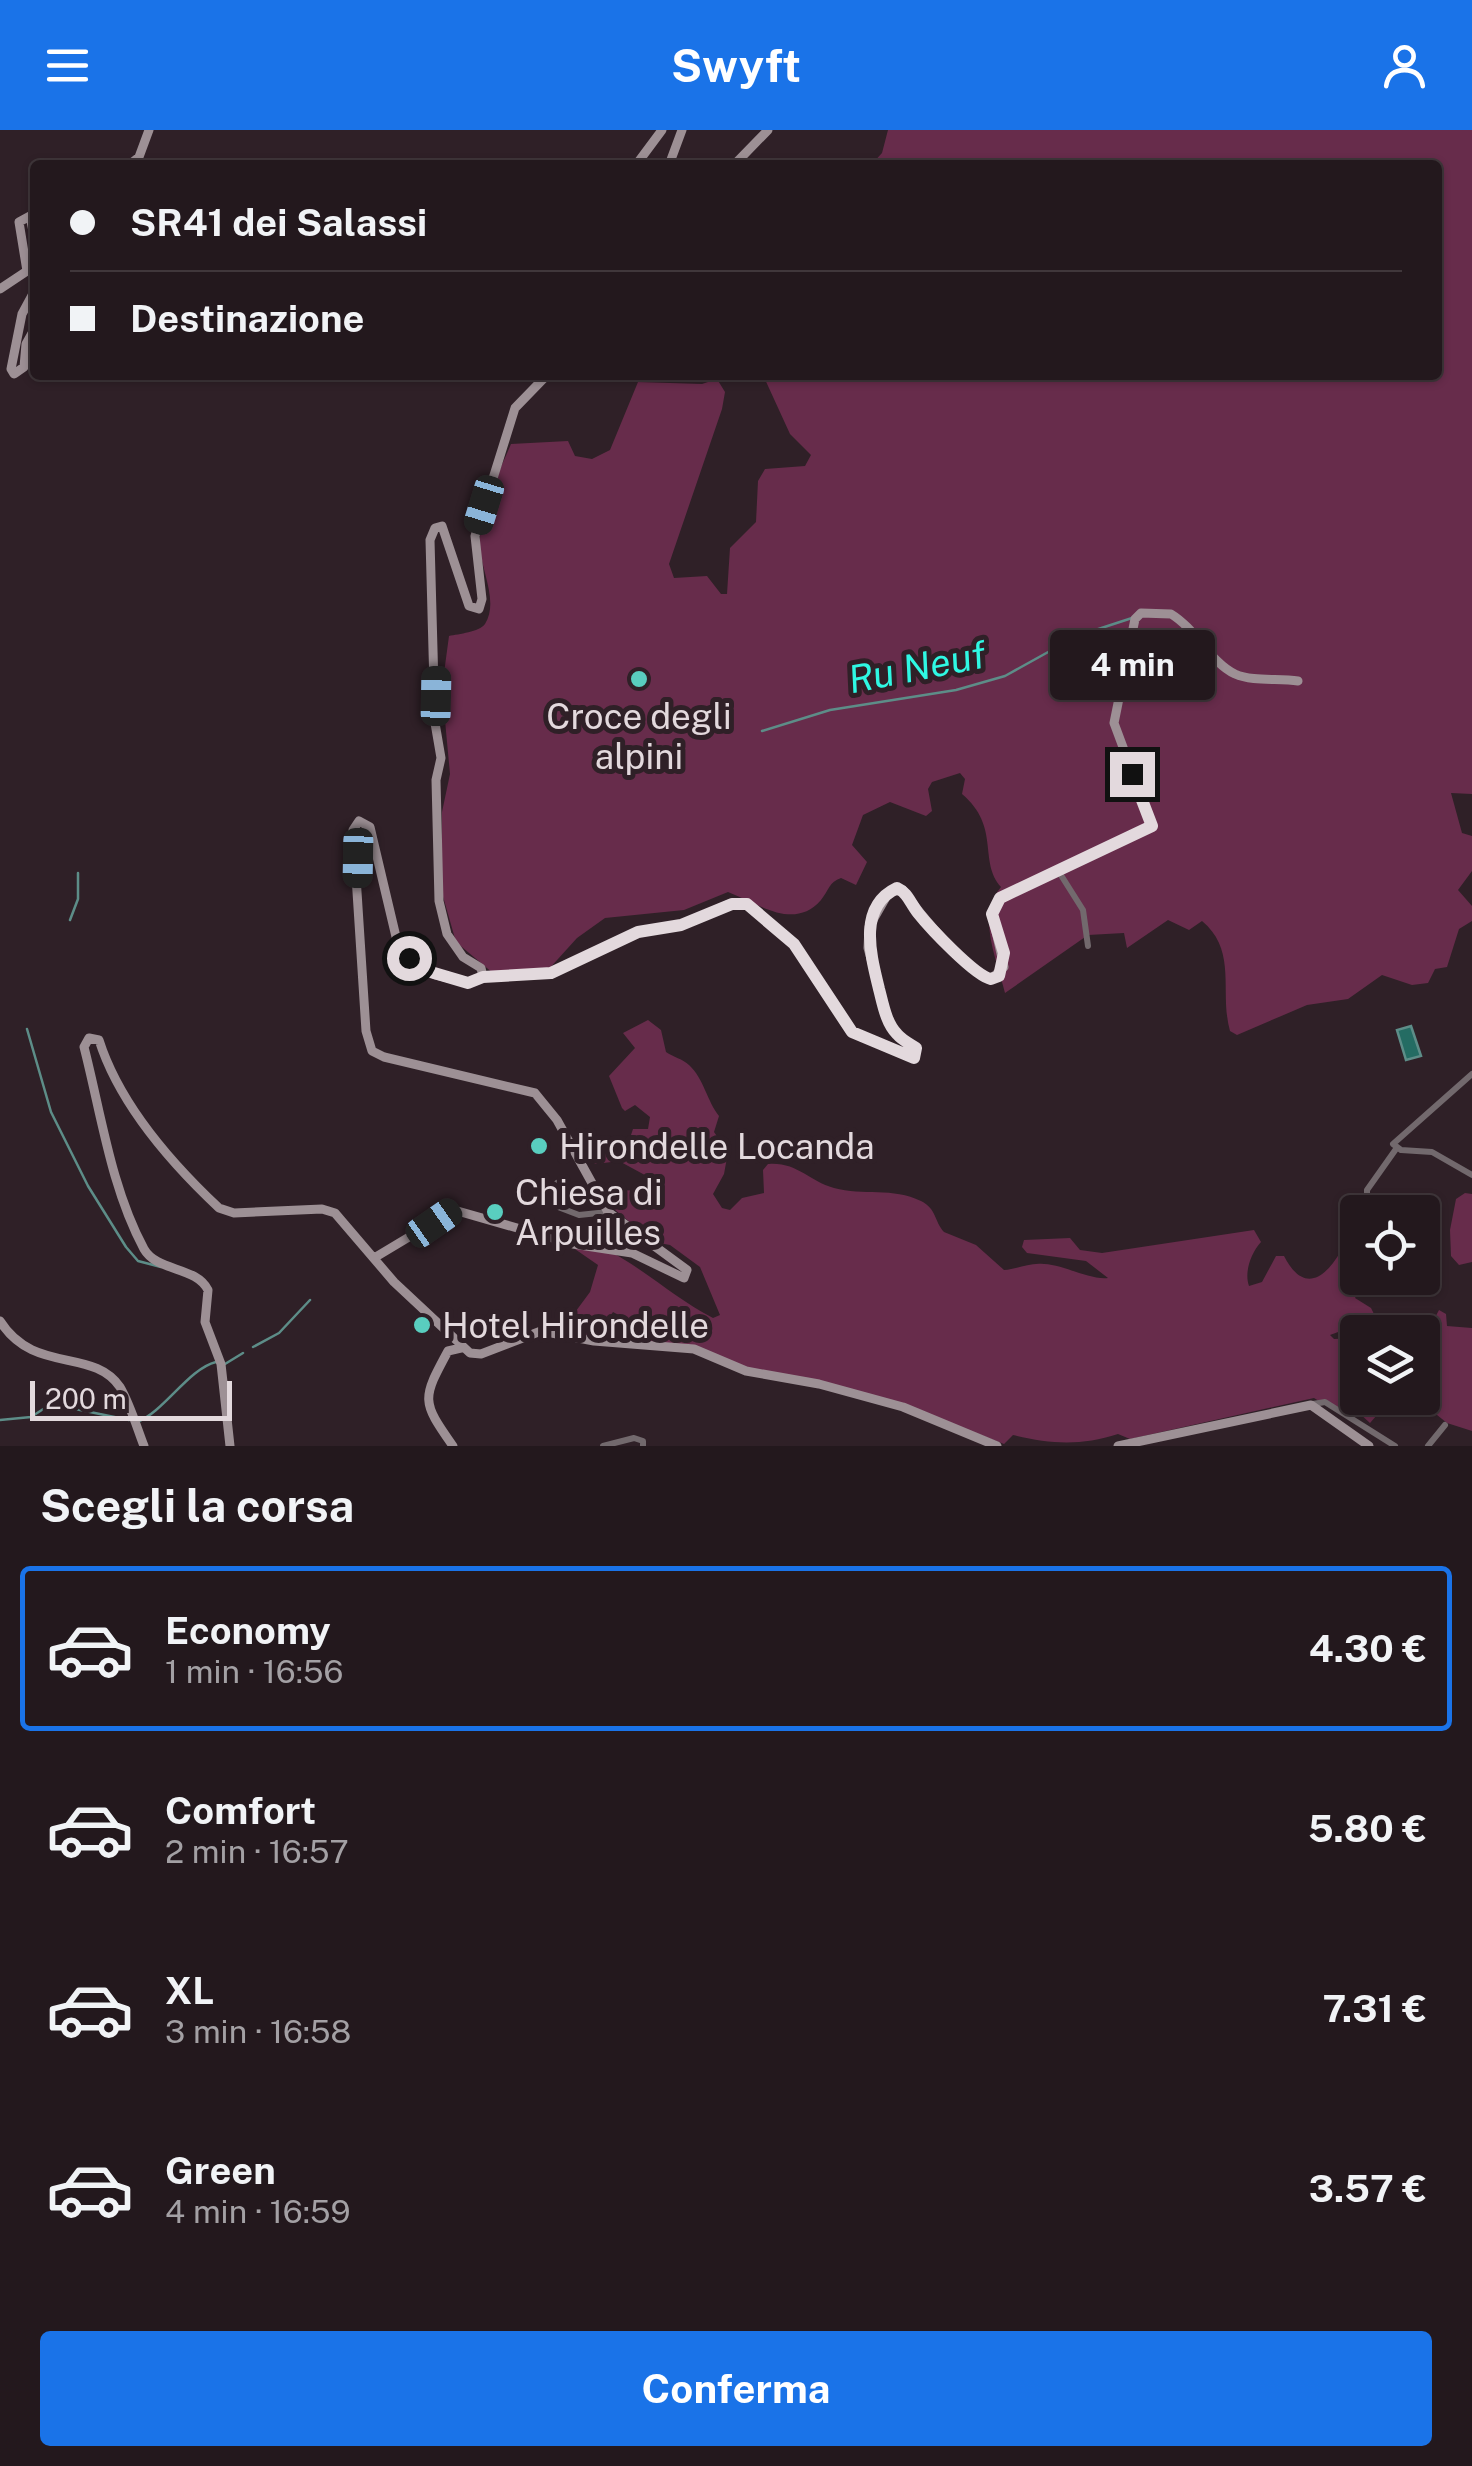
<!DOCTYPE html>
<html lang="it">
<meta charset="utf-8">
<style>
:root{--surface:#23181d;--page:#2b2126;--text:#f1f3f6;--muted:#a3a0a4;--line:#40373b;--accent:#1a73e8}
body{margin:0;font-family:"Public Sans",sans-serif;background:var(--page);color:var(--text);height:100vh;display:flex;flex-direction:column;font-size:38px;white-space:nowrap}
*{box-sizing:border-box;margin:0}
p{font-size:32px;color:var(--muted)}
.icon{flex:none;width:55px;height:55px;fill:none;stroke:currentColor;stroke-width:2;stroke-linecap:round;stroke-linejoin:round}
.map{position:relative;height:1316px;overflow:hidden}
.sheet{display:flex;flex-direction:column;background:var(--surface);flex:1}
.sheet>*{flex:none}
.hud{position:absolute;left:30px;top:30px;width:1412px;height:220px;border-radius:10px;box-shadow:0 2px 8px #0004,0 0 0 2px var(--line);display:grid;align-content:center;height:220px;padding:0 40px;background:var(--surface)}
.buttons{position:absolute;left:1340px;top:1065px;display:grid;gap:20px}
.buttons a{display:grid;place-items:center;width:100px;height:100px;border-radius:10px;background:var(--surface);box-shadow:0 2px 8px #0004,0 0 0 2px var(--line);font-size:50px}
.scale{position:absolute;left:30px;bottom:25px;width:202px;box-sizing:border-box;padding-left:10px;border:5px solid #e3d9dd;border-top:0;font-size:28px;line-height:35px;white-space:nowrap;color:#e3d9dd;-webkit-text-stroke:8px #2f2027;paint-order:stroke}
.end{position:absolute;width:45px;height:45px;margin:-22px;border:12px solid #e3d9dd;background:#111;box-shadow:0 0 0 5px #111}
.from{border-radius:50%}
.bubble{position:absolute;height:70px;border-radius:10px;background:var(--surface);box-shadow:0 2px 8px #0004,0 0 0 2px var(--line);font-size:32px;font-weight:700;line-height:70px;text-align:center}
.car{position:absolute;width:30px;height:60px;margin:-30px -15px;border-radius:12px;box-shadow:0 0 8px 2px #0007;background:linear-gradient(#222 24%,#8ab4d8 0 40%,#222 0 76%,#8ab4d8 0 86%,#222 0)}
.hud b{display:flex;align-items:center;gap:35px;height:95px;font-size:38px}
.hud b+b{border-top:2px solid var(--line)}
.hud i{width:25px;height:25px;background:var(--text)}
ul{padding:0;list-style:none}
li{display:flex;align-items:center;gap:30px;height:165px;margin:0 20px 15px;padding:0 20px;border:5px solid transparent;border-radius:10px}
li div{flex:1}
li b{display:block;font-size:38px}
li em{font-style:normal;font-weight:700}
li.current{border-color:var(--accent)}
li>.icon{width:90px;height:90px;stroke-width:1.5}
h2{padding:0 40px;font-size:45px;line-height:120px}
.cta{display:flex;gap:20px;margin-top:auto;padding:20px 40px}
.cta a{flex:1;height:115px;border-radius:10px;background:var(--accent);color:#fff;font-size:40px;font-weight:700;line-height:115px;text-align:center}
header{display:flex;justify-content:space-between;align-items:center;height:130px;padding:0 40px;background:var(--accent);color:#fff;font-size:45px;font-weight:700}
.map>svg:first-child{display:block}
.green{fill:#672c4b}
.water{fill:#246c63;stroke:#5d8d88;stroke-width:2.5}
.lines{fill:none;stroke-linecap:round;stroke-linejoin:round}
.stream{stroke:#5d8d88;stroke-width:2.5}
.street{stroke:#72696d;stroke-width:6}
.secondary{stroke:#9d9095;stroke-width:9}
.route{stroke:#e3d9dd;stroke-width:12}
.poi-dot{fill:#59cebf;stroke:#2f2027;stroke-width:4}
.labels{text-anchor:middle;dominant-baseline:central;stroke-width:10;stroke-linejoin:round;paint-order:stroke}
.poi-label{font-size:35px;fill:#e3d9dd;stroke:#2f2027;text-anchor:start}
.water-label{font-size:38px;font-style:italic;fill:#2ff8e3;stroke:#2f2027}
</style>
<header><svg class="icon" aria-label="menu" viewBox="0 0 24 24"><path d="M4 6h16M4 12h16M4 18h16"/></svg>Swyft<svg class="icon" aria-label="person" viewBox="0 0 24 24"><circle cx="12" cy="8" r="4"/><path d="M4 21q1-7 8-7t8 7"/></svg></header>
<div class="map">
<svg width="1472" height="1316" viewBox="0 0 1472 1316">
<rect width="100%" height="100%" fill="#2f2027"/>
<path class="green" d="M888,0H1472V664L1451,663L1462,703L1472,706V741L1458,760L1472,776V791L1459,799L1447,837L1435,839L1428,853L1412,855L1382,845L1348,869L1307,875L1237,905L1230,901C1219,862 1238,821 1202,791L1189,800L1168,790L1127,818L1124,803L1088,805L1005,863C997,829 976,786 1001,757C978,731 1001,697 962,664L965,649L960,643L932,652L928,659L932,681L926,686L890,672L863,685L852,715L867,732L856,755L841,748C829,752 829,760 821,770C794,801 759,774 728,762L684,780L605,788L577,808L548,840L494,844L456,812L442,763V682L450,644L442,558L449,506C459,504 479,502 485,494C499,472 481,440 480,417C478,383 498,345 511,314L568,311L575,326L592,329L610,320L638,252L702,254L717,249L725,262L722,279L669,434L674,448L707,446L721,464H727L730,418L756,392L758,351L765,339L805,336L811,325L790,304L763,245H1438V35H871L882,23Z
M648,890L661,900L666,922C673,927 683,929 689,935C704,949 707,971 719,986L714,1002L728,1022L724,1044L713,1064L722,1078L730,1080L742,1068L764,1063L763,1040L768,1034C798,1032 808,1051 834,1058C863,1066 893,1057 921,1071C937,1079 934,1091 944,1102L976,1115L1004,1140C1018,1139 1030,1132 1044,1134C1065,1135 1089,1150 1108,1148L1086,1131L1027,1123L1022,1117L1024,1110L1070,1108L1080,1120L1102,1123L1254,1100L1261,1112C1251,1123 1244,1142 1249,1156L1262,1152L1276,1126H1284C1303,1163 1324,1150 1341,1121L1357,1115L1361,1157L1355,1168L1371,1178L1376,1188L1330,1205L1334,1209L1357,1208V1238L1344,1245L1340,1259L1351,1271L1363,1270L1377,1285L1370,1293L1359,1283L1350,1290L1314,1268L1130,1309L1118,1304C1081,1316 1050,1314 1013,1305L1004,1314L943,1290L742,1237L720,1226L620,1211L628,1190L613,1182L595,1208L559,1204L590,1162L598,1135L572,1117C587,1119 607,1119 620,1127C652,1146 680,1171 713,1188L720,1185L700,1137L670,1115L654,1112L609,1075L614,1060L651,1061L657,1056L654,1050L619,1031L596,1034L583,1027L595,1020H626L633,999H648L650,987L635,975L625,981L622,978L609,946L635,918L623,903Z
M1465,1063L1472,1064V1132L1459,1135L1451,1126L1450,1100L1456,1069Z
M1439,1180L1446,1184L1447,1196L1472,1198V1301L1447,1293L1416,1268H1422V1202H1400L1430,1197Z"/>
<path class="water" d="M1411,896L1421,926L1406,930L1397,900Z"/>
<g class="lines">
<path class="stream" d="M762,601L830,580L956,560L1005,546L1077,506L1132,488
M70,790L78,769V743
M27,899L51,982L88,1056L126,1117L138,1131L161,1137
M253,1217L279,1203L310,1170
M225,1234L243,1223
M0,1290L31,1287L51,1274L129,1290
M137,1292C164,1282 188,1239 216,1232"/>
<path class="street" d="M1059,742L1083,780L1088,816
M1472,944L1393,1014L1401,1020L1432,1022L1472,1045
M557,1053L570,1060H596
M1367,1068V1060L1396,1019
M545,1072L579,1085L608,1082
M1313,1274L1325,1272L1395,1316
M603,1316L634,1308L643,1311V1316
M1428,1316L1445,1295"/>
<path class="secondary" d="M129,35L139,27L149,0
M636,35L662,0
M669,35L682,0
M734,35L768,0
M0,159L27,141L19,92L30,86L35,112
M35,160L22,184L11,239L14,244L24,237L26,214L35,198
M483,847L551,843L638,803L681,795L732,773L747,774L794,814L852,902L914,928L916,918L895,903L888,890L868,818L869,797L889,762L903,760C917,780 969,844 991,849L1004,837L992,784L1000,768L1152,695L1114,593L1135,489L1141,483L1171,484C1196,499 1210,532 1235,544C1253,552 1278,548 1298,551
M374,1128L454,1080L573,1114L632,1123L684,1148L687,1140L608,1082L557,990L535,963L384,927L372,921L366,901L353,700L359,691L370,697L397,811L409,828L435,845L468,853L483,847L481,838L463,827L447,804L439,771L436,650L441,628L435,593L430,410L435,398L442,396L469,476L479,479L482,469L475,406L515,278L547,245
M0,1191C34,1245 93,1217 120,1257C130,1274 137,1298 144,1316
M230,1316L221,1234L205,1192L208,1160C196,1136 157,1142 144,1119C111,1058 101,983 84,917L89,908L99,910C119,973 171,1033 219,1078L234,1083L322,1079L335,1083L394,1152L470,1223L481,1224L541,1201L594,1211L694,1219L746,1241L819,1254L903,1277L997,1316
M453,1316C421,1271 422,1269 448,1221L461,1218
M1118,1316L1311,1275L1369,1316"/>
</g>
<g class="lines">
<path class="route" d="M409,828L424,840L468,853L483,847L551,843L638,802L681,795L732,774H747L794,814L852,902L914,928L916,918C910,914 902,910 897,904C886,893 883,874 879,859C871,826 857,777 897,758C908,763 910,773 918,783C930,798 975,846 991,849L999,846L1004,823L992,784L1000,768L1152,696L1132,644"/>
</g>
<g class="poi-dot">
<circle cx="639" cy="549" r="10"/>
<circle cx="539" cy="1016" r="10"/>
<circle cx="495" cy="1082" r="10"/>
<circle cx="422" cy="1195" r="10"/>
</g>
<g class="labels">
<g class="poi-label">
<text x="639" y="586" text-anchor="middle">Croce degli<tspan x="639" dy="40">alpini</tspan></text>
<text x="559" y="1016">Hirondelle Locanda</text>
<text x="515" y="1062">Chiesa di<tspan x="515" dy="40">Arpuilles</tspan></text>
<text x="442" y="1195">Hotel Hirondelle</text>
</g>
<g class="water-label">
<text transform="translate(917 537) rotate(-11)">Ru Neuf</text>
</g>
</g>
</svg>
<div class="buttons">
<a><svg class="icon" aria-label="locate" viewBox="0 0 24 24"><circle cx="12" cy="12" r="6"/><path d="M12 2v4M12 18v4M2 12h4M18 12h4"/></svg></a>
<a><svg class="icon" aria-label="layers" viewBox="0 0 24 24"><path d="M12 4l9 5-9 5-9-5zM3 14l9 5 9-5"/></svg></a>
</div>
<div class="scale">200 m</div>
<i class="end from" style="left:409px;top:828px"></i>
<i class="end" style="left:1132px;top:644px"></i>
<div class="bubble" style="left:1050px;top:500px;width:165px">4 min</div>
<i class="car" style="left:484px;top:375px;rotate:197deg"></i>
<i class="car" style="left:436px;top:566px;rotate:1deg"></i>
<i class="car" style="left:358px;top:728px;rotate:181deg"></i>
<i class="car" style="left:434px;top:1093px;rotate:55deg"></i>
<div class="hud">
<b><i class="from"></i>SR41 dei Salassi</b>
<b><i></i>Destinazione</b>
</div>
</div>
<section class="sheet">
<h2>Scegli la corsa</h2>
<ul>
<li class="current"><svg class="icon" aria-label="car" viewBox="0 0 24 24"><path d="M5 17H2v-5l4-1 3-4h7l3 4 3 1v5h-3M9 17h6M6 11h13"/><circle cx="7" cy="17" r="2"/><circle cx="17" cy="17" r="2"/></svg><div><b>Economy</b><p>1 min · 16:56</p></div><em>4.30 €</em></li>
<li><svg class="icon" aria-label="car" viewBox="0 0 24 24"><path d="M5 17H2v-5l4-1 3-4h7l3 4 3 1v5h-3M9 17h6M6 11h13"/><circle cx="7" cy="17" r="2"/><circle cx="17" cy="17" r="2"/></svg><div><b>Comfort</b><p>2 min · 16:57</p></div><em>5.80 €</em></li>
<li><svg class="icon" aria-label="car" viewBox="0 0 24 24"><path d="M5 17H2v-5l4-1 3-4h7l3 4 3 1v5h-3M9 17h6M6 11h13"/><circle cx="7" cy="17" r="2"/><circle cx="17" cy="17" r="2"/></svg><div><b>XL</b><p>3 min · 16:58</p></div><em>7.31 €</em></li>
<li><svg class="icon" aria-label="car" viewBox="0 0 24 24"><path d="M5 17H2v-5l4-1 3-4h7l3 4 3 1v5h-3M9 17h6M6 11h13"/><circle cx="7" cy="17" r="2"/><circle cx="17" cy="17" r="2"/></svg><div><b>Green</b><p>4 min · 16:59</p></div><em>3.57 €</em></li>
</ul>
<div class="cta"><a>Conferma</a></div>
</section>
